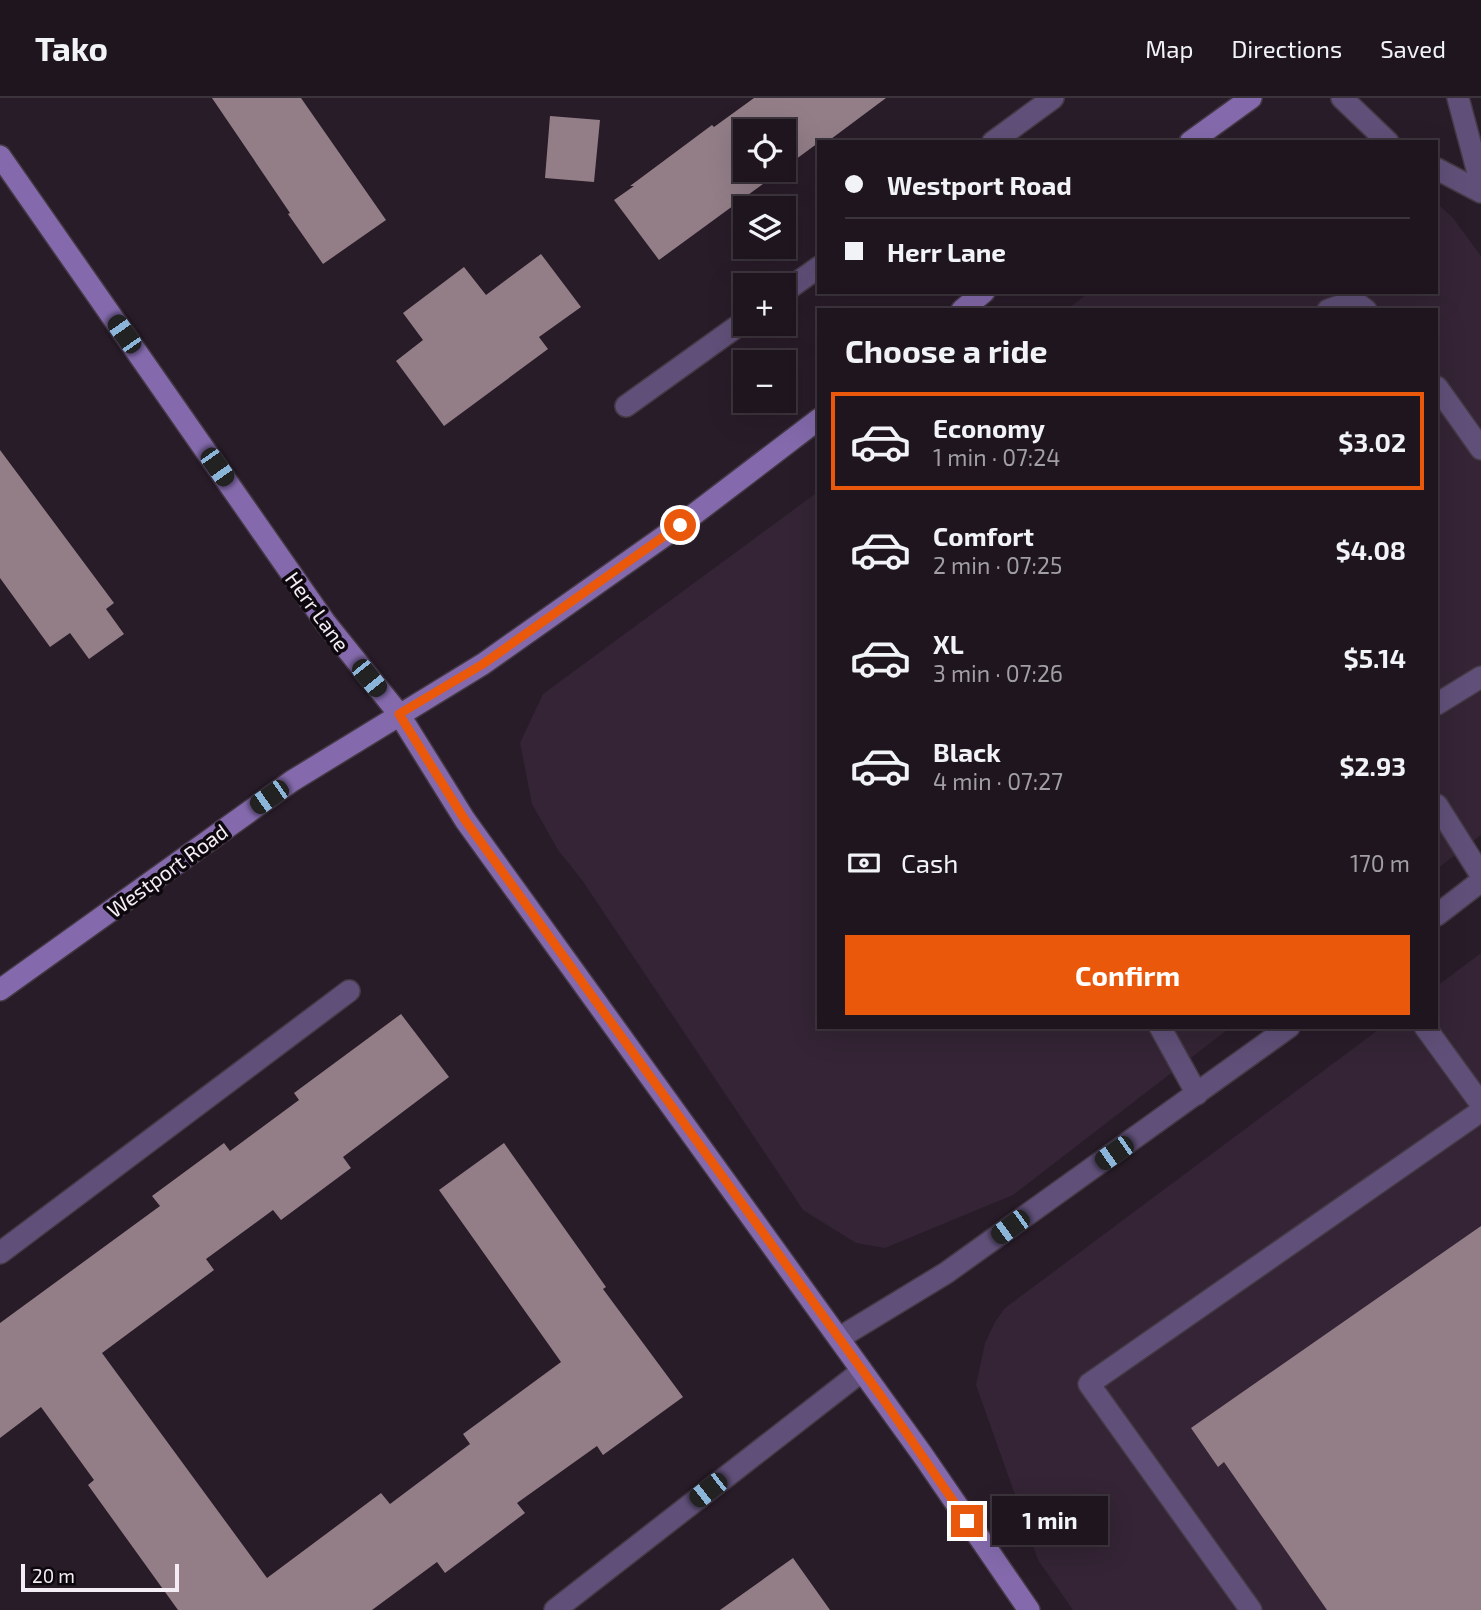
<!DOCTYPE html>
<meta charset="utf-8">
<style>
:root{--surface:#1e151e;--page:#261e27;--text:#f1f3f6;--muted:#a19fa4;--line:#3c343c;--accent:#ea580c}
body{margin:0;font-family:"Exo 2",sans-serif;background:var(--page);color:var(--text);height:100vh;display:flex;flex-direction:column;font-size:26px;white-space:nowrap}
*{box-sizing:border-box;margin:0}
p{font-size:23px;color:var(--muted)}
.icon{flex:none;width:38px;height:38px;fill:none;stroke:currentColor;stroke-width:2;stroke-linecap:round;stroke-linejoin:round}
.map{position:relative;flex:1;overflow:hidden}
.details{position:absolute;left:817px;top:210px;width:621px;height:721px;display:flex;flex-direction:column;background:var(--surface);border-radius:0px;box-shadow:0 7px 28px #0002,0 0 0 2px var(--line)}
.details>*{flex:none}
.guide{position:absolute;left:817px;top:42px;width:621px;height:154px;border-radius:0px;box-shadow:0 7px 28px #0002,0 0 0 2px var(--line);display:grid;align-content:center;height:154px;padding:0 28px;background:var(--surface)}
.buttons{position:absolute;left:733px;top:21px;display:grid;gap:14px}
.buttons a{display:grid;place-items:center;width:63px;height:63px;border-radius:0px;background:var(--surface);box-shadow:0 7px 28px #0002,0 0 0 2px var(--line);font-size:35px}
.scale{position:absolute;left:21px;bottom:18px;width:158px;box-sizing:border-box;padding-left:7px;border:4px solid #f5edf5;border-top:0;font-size:19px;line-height:24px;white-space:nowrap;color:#f5edf5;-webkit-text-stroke:5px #0d080d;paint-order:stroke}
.end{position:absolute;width:32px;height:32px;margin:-16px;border:9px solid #ea580c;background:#fff;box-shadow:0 0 0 4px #fff}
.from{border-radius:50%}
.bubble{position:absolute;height:49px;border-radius:0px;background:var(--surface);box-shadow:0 7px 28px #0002,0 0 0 2px var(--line);font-size:23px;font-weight:700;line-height:49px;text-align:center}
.car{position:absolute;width:21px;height:42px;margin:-21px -10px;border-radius:9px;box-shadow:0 0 5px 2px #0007;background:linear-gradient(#222 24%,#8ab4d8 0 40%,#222 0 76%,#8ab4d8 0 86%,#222 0)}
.guide b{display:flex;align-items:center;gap:24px;height:66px;font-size:26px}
.guide b+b{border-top:2px solid var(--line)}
.guide i{width:18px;height:18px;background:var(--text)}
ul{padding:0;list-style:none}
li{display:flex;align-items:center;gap:21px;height:98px;margin:0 14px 10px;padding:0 14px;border:4px solid transparent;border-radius:0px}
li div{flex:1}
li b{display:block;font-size:26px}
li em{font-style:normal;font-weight:700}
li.selected{border-color:var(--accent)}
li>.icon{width:63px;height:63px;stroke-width:1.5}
h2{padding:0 28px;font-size:32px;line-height:84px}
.pay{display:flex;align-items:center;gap:18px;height:77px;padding:0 28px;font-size:26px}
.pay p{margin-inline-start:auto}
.primary-button{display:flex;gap:14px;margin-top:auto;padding:14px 28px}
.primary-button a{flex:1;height:80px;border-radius:0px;background:var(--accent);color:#fff;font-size:28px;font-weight:700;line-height:80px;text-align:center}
header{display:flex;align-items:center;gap:42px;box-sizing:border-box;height:98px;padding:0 35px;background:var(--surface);border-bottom:2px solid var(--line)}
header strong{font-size:33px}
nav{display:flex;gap:38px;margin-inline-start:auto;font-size:24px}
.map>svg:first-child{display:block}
.built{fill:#342435}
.building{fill:#937e88}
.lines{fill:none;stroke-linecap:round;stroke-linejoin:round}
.lane-casing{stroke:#453945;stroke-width:24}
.street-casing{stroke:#453945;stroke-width:24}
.secondary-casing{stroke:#453945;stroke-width:24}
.lane{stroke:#605079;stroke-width:21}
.street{stroke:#605079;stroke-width:21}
.secondary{stroke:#846aac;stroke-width:21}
.route{stroke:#ea580c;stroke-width:9}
.labels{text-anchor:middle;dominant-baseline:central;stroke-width:7;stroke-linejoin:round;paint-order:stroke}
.street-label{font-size:21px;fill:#f5edf5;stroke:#0d080d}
</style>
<header>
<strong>Tako</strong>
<nav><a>Map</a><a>Directions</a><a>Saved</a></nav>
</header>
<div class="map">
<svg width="1481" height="1512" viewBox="0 0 1481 1512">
<rect width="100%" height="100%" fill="#281c28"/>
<path class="built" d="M1437,105L1453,120L1481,158V737L1437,771V212H1066L1090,194H1437Z
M819,393V929H1231L1013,1097L885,1150L856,1145L803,1112L582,782L558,752L532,706L520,645L543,596Z
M1481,855V1512H1073L1038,1462L976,1287L985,1245L995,1224L1005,1210L1382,929H1437V888Z"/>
<path class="building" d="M212,0H301L386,122L323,166L288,116L290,115Z
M754,0H886L827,44H819V47L818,45L784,70V33H746V72H782L659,162L614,102L634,88H630L712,27L714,29Z
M550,18L600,22L594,84L545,80Z
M541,156L581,209L539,239L548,251L444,328L396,263L423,242L403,215L464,169L486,197Z
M0,352L114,505L106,511L124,536L89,561L70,535L50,549L0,480Z
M401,916L449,979L343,1059L351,1070L281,1122L273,1112L206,1161L214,1172L102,1255L267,1480L381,1395L390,1406L470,1346L463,1336L561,1264L439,1092L504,1045L606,1189L603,1191L683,1299L603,1357L597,1348L517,1405L525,1415L445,1475L437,1464L372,1512H178L88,1387L94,1382L41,1309L0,1340V1225L160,1108L152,1098L224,1045L230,1053L299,1002L294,995Z
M1481,1128V1512H1327L1224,1364L1218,1369L1191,1330Z
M793,1460L830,1512H720Z"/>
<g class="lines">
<g class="lane-casing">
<path id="lane" d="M1328,212L1354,203L1366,212
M1437,289L1481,351
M1437,606L1481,579
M1437,707L1481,777
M1160,929L1197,996
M1425,929L1481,1006
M0,1155L349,893
M1251,1512L1089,1286L1481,1013"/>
</g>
<g class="street-casing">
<path id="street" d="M1342,0L1388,44
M1458,0L1481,86
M993,44L1053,0
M1437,71L1481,94
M784,194L819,169
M626,308L746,222
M1437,817L1481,783
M839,1240L946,1175L1289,929
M555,1512L862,1273"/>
</g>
<g class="secondary-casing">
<path id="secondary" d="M1190,44L1251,0
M0,58L325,524L399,616L465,722L922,1356L1029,1512
M962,212L984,194
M0,892L292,683L483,566L680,427L819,321"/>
</g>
<use href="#lane" class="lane"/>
<use href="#street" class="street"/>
<use href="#secondary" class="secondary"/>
</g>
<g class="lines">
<path class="route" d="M680,427L483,566L399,616L465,722L881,1298L967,1423"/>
</g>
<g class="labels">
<g class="street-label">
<text transform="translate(318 513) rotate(54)">Herr Lane</text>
<text transform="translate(167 772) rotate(-36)">Westport Road</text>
</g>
</g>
</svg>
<div class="buttons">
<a><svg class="icon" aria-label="locate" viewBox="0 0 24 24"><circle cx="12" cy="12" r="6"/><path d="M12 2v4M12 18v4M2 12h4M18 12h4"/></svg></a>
<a><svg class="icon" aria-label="layers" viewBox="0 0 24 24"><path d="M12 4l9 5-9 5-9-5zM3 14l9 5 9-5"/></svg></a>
<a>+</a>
<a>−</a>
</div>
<div class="scale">20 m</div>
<i class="end from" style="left:680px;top:427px"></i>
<i class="end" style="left:967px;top:1423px"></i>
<div class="bubble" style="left:992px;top:1398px;width:116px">1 min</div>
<i class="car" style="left:124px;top:236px;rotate:325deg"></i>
<i class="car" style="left:217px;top:369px;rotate:145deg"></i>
<i class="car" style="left:369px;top:580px;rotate:141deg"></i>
<i class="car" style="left:269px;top:699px;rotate:235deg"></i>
<i class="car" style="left:1114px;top:1055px;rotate:235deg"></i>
<i class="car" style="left:1010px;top:1129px;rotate:234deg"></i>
<i class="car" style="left:708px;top:1392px;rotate:232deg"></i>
<div class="guide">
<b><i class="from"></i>Westport Road</b>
<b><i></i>Herr Lane</b>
</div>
<section class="details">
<h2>Choose a ride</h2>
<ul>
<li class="selected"><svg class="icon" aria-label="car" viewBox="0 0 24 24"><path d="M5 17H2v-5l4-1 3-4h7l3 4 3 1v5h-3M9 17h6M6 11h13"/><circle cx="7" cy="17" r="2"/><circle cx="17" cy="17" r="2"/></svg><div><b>Economy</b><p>1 min · 07:24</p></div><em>$3.02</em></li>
<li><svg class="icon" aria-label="car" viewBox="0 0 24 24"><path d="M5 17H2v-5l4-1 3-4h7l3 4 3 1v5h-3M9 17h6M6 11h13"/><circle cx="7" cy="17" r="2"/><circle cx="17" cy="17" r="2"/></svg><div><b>Comfort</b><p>2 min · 07:25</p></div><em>$4.08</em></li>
<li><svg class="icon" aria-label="car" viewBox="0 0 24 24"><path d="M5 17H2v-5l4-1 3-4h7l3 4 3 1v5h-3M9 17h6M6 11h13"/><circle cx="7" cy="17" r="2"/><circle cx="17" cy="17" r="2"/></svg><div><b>XL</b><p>3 min · 07:26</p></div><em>$5.14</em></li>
<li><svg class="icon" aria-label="car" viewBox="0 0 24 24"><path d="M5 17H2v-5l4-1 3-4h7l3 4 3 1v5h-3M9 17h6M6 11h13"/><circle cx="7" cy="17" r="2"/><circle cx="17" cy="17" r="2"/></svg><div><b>Black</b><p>4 min · 07:27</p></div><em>$2.93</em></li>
</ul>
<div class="pay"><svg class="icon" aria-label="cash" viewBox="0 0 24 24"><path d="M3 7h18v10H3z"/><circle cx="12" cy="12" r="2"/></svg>Cash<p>170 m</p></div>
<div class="primary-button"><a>Confirm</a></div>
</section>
</div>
